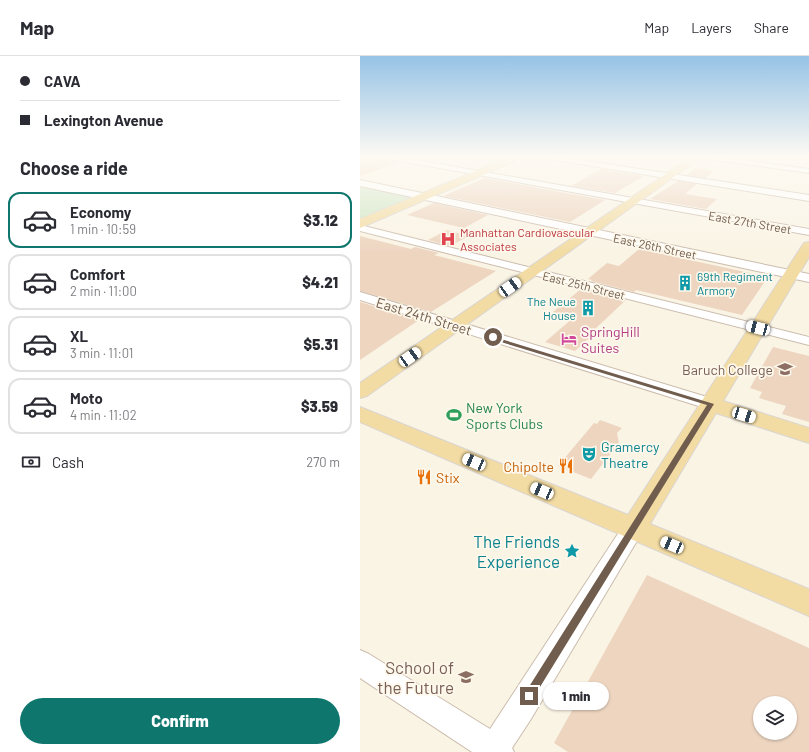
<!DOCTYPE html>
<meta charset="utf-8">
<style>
:root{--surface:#fff;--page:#f7f7f7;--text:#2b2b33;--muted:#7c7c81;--line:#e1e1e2;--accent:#0f766e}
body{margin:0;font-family:Barlow,sans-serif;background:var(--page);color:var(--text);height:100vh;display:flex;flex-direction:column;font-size:15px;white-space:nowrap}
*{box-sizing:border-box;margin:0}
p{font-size:13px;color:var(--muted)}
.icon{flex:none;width:22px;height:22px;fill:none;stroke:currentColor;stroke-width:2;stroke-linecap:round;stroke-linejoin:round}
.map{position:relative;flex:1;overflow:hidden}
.drawer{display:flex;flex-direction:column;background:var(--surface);width:360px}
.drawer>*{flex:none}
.guide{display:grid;align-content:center;height:88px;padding:0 20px;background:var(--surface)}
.fabs{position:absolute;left:393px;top:640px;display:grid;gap:8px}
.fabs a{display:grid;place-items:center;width:44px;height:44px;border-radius:50%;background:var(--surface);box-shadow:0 1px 3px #0004;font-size:20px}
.end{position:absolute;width:18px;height:18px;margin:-9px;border:5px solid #715d4d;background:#fff;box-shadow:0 0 0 2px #fff}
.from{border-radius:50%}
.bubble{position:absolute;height:28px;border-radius:14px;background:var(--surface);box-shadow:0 1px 3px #0004;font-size:13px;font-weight:800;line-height:28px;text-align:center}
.car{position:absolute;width:12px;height:24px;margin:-12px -6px;border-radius:5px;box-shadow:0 0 3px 1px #0007;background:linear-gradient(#fff 24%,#345 0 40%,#fff 0 76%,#345 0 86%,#fff 0)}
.guide b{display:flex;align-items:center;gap:14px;height:38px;font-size:15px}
.guide b+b{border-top:1px solid var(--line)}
.guide i{width:10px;height:10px;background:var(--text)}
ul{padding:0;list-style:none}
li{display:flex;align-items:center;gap:12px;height:56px;margin:0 8px 6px;padding:0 12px;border:2px solid var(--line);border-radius:12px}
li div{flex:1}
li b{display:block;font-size:15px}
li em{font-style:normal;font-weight:800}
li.active{border-color:var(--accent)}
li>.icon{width:36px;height:36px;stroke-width:1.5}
h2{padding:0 20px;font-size:18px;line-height:48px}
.pay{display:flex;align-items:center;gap:10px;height:44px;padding:0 20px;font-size:15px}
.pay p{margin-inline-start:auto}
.button{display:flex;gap:8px;margin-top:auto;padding:8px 20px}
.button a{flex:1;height:46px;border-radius:24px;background:var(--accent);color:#fff;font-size:16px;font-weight:800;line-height:46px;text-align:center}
header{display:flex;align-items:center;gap:24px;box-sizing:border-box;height:56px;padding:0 20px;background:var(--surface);border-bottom:1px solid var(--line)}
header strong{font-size:19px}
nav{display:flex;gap:22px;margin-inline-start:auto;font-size:14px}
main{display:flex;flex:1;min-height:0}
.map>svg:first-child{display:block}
.green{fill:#d0e6c5}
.building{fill:#edd5c0;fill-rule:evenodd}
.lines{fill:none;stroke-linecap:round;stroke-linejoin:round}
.minor-casing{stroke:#cbbcad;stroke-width:2}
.major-casing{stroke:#dad5d1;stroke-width:2}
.minor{fill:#fff;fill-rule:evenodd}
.major{fill:#f3dca4;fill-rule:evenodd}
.route{fill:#715d4d}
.labels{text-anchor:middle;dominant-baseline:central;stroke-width:3.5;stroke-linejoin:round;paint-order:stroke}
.far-street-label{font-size:12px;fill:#715d4d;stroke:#fdf8eb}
.far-health-label{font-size:12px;fill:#be3a42;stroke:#fdf8eb;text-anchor:start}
.far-culture-label{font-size:12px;fill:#0d838f;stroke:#fdf8eb;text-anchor:start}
.street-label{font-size:14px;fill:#715d4d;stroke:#fdf8eb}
.hotel-label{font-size:14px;fill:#b23c85;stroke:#fdf8eb;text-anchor:start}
.education-label{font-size:14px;fill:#785e54;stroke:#fdf8eb;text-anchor:end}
.leisure-label{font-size:14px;fill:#27864d;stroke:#fdf8eb;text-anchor:start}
.culture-label{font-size:14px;fill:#0d838f;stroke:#fdf8eb;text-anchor:start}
.food-label{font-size:14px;fill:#c56008;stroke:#fdf8eb;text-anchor:end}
.near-culture-label{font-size:17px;fill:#0d838f;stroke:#fdf8eb;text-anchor:end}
.near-education-label{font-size:17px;fill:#785e54;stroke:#fdf8eb;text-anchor:end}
</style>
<header>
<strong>Map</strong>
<nav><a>Map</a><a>Layers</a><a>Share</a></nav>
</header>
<main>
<section class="drawer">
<div class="guide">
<b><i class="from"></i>CAVA</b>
<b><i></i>Lexington Avenue</b>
</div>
<h2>Choose a ride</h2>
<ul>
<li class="active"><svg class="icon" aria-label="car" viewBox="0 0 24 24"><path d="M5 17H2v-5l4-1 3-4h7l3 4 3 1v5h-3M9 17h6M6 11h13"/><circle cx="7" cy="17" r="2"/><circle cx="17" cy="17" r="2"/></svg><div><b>Economy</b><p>1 min · 10:59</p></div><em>$3.12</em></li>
<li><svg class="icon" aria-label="car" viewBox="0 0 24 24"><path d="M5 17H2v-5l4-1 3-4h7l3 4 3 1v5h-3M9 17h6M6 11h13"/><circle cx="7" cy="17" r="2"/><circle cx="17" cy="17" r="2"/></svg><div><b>Comfort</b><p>2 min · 11:00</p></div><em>$4.21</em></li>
<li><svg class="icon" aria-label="car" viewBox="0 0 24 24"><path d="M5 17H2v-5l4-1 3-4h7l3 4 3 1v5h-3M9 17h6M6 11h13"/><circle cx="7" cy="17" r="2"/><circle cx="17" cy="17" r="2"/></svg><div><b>XL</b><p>3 min · 11:01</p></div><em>$5.31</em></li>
<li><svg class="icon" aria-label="car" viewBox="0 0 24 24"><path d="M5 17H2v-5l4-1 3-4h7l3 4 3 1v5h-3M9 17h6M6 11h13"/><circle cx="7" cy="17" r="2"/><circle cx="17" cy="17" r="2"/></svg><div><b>Moto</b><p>4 min · 11:02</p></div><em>$3.59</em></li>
</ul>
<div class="pay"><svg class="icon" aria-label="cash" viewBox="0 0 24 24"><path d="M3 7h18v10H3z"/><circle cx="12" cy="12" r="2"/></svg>Cash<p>270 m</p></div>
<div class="button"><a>Confirm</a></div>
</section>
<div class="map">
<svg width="449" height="696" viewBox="0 0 449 696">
<rect width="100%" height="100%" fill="#faf4e5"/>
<path class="green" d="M0,130L52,141L0,164Z"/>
<path class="building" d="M0,100H3L39,106L0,120Z
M336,112L354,115L345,122L327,119Z
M241,113L284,120L255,137L211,130Z
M125,122L200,136L245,144L210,166L83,140Z
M318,125L337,128L325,138L357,143L346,153L290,143Z
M74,147L128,159L104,172L47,159Z
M87,174L109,180L90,190L68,184Z
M0,180L51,193L55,191L79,197L74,199L136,215L71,256L0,235Z
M279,193L376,214L408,221L382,259L276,234L274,236L231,225L232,224L228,223L247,207L259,210Z
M221,233L266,244L235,273L238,274L215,295L185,286L213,262L193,256Z
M0,246L59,264L0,304Z
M413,291L449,300V366L422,358L426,350L399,342L402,336L390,332Z
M240,364L262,372L257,377L259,387L231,423L198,410L234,367L237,368Z
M287,519L449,592V696H208L194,687ZM400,647H430V677H400Z"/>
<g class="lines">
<g class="minor-casing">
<path id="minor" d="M20,100H34L449,173V179L24,102Z
M178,100H194L449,139V145L182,102Z
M336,100H353L449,113V117L340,102Z
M0,124L449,218V226L0,130Z
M0,169L449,281V289L0,175Z
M0,236L357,344L360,348L357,352L351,353L345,352L0,244Z
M273,464L281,467L284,473L171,663L152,692L154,696H112L0,622V594L9,598L130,673L265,467Z"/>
</g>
<g class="major-casing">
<path id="major" d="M152,100H164L162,102L0,172V163Z
M332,100H343L7,340L0,342V327Z
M449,186V201L363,345L449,372V387L356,357L290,468L449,533V560L0,366V351L268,459L442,190L444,187Z"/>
</g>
<use href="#minor" class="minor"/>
<use href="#major" class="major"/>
</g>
<linearGradient id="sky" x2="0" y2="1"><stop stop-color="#96c3e6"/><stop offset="0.51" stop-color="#fdfaf3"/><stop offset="1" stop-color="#fdfaf3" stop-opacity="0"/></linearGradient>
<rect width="449" height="197" fill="url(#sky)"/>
<path class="route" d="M131,280L354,348L172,644L169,646L165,644L163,640L165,637L347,349L131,283Z"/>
<defs>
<g id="hospital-bare" transform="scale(1.2)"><path d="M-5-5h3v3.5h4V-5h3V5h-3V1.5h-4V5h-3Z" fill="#e0444e" stroke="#fdf8eb" stroke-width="2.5" paint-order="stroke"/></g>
<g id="building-bare" transform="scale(1.2)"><path d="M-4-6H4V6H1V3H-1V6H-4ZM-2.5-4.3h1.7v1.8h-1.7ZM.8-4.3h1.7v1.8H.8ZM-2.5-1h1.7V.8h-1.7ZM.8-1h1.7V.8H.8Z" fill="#0f9aa8" stroke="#fdf8eb" stroke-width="2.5" paint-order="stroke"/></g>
<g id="hotel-bare" transform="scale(1.2)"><path d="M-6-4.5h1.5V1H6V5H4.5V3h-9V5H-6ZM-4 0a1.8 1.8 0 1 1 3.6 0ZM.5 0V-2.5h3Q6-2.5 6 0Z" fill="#d1479c" stroke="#fdf8eb" stroke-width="2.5" paint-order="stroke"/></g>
<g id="university-bare" transform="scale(1.2)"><path d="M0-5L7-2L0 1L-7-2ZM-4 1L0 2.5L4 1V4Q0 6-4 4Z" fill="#8d6e63" stroke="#fdf8eb" stroke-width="2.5" paint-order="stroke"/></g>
<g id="stadium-bare" transform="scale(1.2)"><path d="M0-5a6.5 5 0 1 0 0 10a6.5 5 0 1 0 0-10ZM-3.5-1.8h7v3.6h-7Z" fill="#2e9e5b" stroke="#fdf8eb" stroke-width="2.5" paint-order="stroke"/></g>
<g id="theatre-bare" transform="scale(1.2)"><path d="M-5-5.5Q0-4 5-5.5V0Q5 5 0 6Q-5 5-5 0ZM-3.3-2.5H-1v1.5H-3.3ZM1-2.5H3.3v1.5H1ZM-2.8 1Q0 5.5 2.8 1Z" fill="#0f9aa8" stroke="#fdf8eb" stroke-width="2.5" paint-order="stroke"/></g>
<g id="restaurant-bare" transform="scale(1.2)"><path d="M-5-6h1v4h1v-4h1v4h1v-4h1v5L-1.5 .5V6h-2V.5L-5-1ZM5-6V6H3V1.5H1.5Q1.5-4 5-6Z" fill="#e8710a" stroke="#fdf8eb" stroke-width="2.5" paint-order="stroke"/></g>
<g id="sight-bare" transform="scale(1.2)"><path d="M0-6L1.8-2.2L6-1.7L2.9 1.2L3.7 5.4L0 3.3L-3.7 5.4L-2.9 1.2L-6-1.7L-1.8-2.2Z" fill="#0f9aa8" stroke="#fdf8eb" stroke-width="2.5" paint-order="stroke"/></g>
<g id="school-bare" transform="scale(1.2)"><path d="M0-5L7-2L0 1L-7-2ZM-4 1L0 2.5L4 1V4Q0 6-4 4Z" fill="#8d6e63" stroke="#fdf8eb" stroke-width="2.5" paint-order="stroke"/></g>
</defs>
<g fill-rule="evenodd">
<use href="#hospital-bare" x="88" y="183"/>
<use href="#building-bare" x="325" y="227"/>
<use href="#building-bare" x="228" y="252"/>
<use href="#hotel-bare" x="209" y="283"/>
<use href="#university-bare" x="425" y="313"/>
<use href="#stadium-bare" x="94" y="359"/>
<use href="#theatre-bare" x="229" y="398"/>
<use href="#restaurant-bare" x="206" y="410"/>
<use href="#restaurant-bare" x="64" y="421"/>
<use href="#sight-bare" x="212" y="495"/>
<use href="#school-bare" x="106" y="621"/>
</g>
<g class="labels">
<g class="far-street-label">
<text transform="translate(390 166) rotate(10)">East 27th Street</text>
<text transform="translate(295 190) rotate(12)">East 26th Street</text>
<text transform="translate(224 229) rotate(14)">East 25th Street</text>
</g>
<g class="far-health-label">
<text x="100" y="176">Manhattan Cardiovascular<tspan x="100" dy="14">Associates</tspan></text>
</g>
<g class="far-culture-label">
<text x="337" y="220">69th Regiment<tspan x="337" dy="14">Armory</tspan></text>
<text x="216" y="245" text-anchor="end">The Neue<tspan x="216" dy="14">House</tspan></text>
</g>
<g class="street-label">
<text transform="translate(64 260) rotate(17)">East 24th Street</text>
</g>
<g class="hotel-label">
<text x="221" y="275">SpringHill<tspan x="221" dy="16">Suites</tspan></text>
</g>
<g class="education-label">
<text x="413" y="313">Baruch College</text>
</g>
<g class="leisure-label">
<text x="106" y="351">New York<tspan x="106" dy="16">Sports Clubs</tspan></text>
</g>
<g class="culture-label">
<text x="241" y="390">Gramercy<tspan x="241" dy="16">Theatre</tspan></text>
</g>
<g class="food-label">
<text x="194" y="410">Chipolte</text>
<text x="76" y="421" text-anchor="start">Stix</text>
</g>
<g class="near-culture-label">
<text x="200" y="485">The Friends<tspan x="200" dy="20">Experience</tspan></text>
</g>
<g class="near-education-label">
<text x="94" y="611">School of<tspan x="94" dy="20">the Future</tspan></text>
</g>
</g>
</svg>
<div class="fabs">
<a><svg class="icon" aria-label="layers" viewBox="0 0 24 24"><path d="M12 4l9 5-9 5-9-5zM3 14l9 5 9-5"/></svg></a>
</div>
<i class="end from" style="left:133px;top:281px"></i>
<i class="end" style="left:169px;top:640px"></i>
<div class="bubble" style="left:183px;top:626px;width:66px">1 min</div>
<i class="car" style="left:150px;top:231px;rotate:55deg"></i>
<i class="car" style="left:398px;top:272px;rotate:285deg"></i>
<i class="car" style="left:50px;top:301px;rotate:55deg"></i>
<i class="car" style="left:384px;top:359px;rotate:107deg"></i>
<i class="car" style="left:114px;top:406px;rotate:293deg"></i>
<i class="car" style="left:182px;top:435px;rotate:293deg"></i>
<i class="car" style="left:312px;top:489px;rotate:293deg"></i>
</div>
</main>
